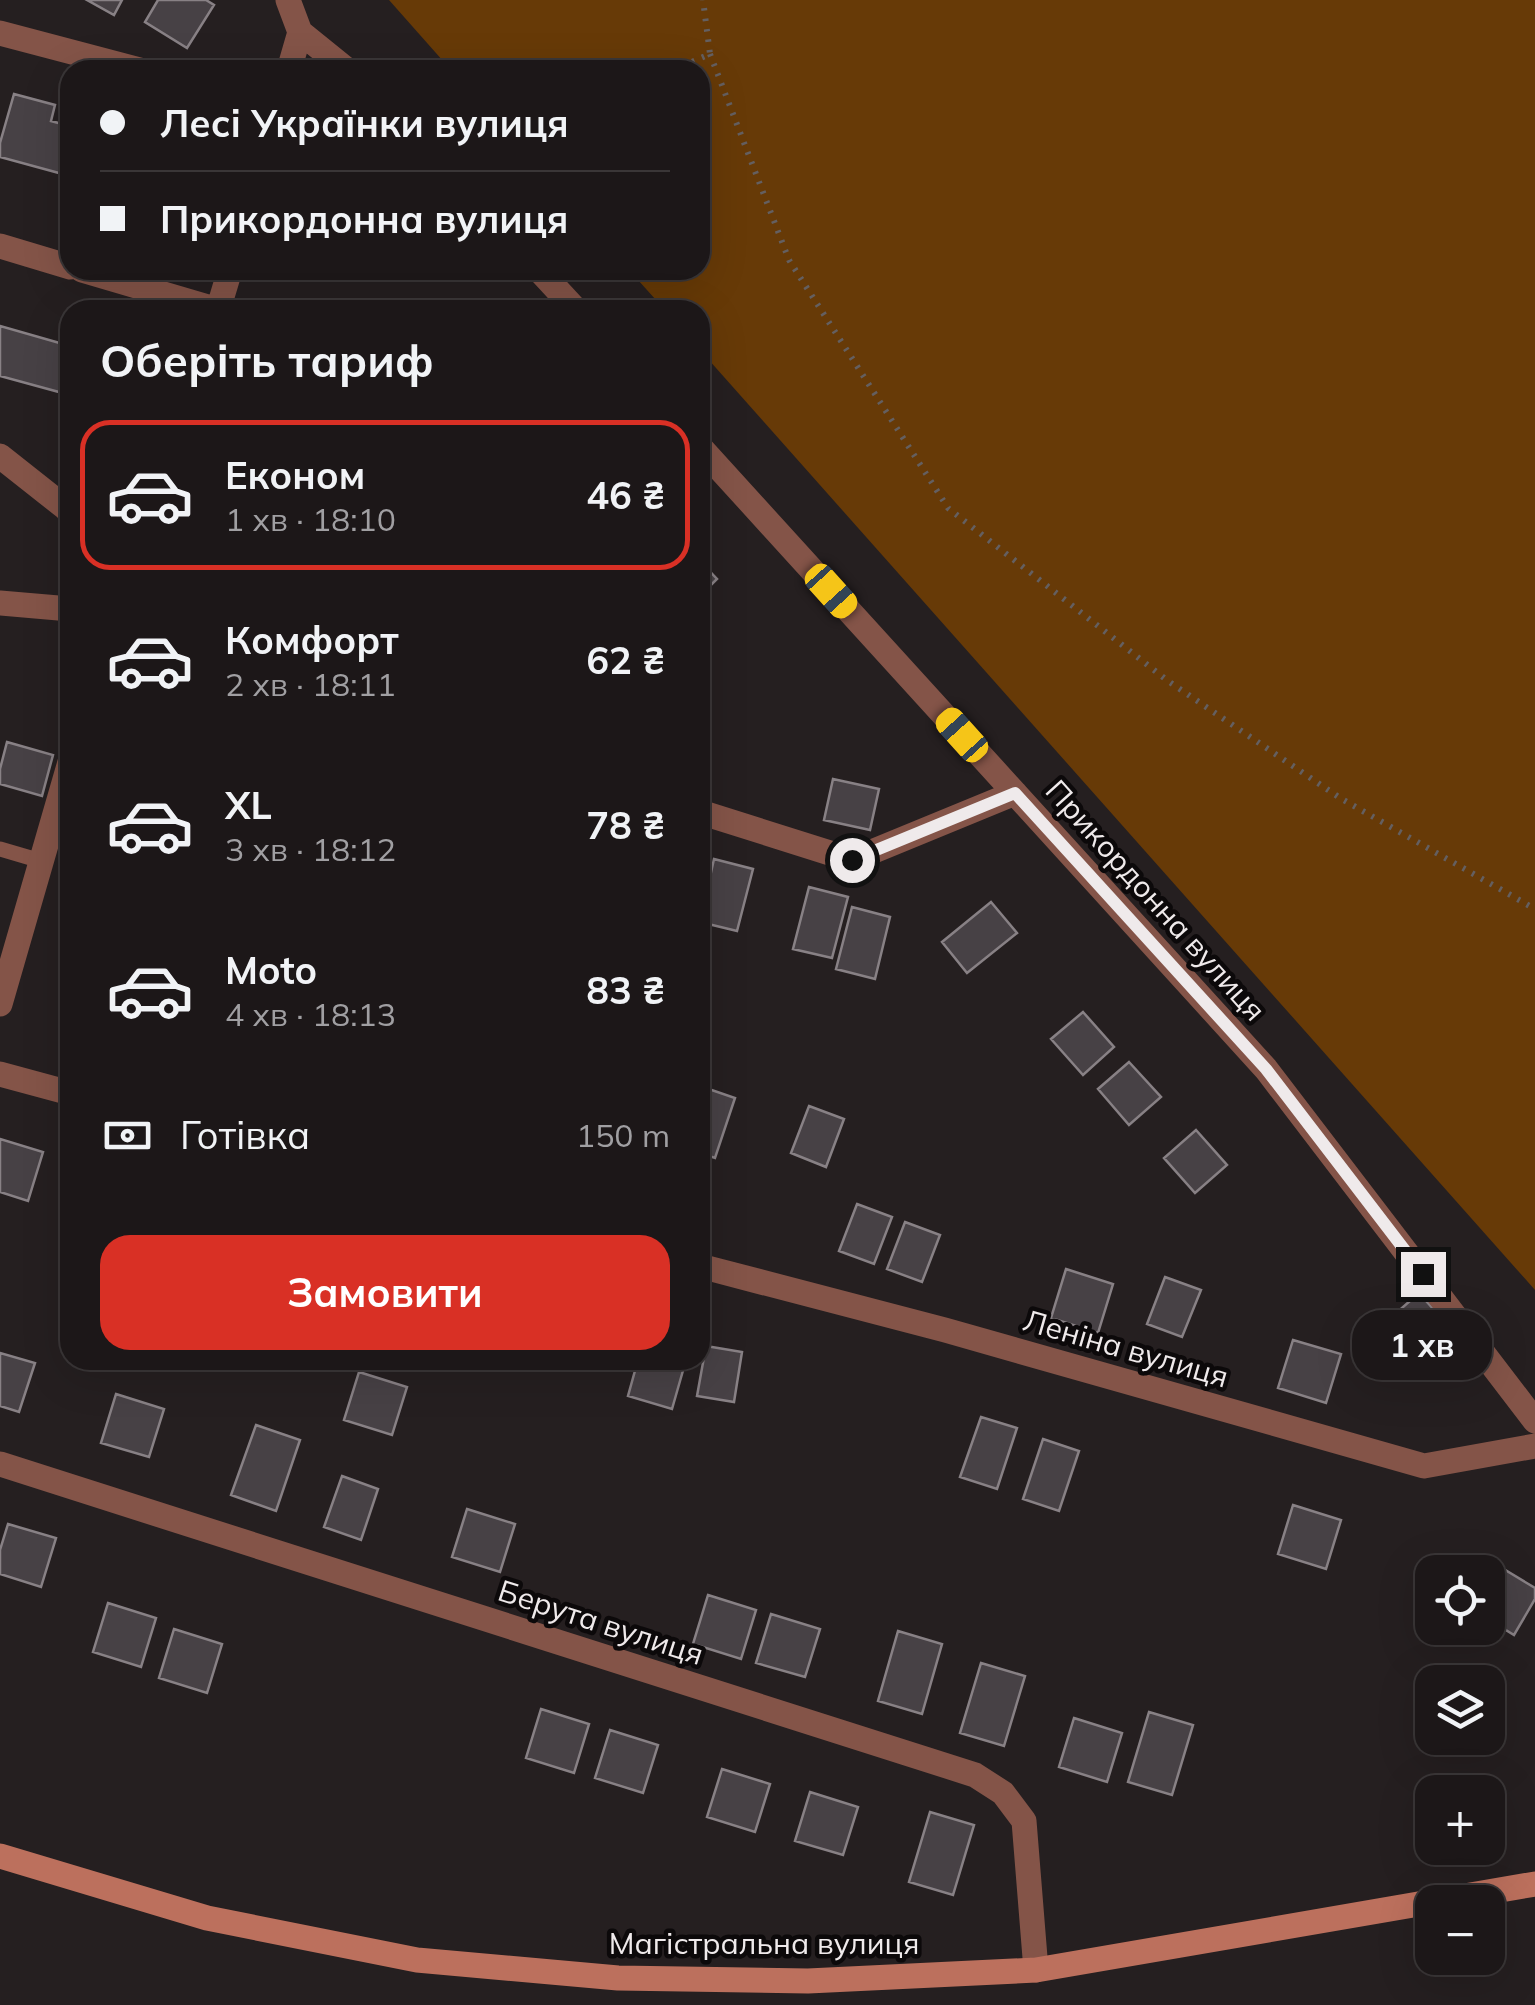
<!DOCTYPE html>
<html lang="uk">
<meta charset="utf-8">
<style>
:root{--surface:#1c1718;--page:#252021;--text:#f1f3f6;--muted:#a09fa2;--line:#3a3637;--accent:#d93025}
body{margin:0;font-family:Mulish,sans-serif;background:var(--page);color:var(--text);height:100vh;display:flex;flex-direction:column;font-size:38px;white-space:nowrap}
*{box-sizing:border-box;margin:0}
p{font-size:32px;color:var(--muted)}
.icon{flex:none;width:55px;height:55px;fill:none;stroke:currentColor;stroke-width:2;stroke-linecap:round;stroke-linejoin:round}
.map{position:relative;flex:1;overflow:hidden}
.panel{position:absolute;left:60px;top:300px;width:650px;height:1070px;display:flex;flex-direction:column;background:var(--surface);border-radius:30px;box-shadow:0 10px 40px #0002,0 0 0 2px var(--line)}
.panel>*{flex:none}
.guide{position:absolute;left:60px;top:60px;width:650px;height:220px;border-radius:30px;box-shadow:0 10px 40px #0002,0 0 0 2px var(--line);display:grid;align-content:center;height:220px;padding:0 40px;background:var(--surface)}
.fabs{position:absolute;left:1415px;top:1555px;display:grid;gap:20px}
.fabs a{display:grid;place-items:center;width:90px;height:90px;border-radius:20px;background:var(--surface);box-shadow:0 10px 40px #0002,0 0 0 2px var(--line);font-size:50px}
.end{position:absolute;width:45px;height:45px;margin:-22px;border:12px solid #efeaeb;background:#111;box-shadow:0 0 0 5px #111}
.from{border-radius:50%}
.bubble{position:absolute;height:70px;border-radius:30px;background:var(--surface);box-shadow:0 10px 40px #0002,0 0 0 2px var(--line);font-size:32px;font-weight:700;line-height:70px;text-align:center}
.car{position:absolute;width:30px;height:60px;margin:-30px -15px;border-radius:12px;box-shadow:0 0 8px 2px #0007;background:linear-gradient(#f5c518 24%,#345 0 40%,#f5c518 0 76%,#345 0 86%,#f5c518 0)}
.guide b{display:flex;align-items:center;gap:35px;height:95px;font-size:38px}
.guide b+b{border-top:2px solid var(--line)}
.guide i{width:25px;height:25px;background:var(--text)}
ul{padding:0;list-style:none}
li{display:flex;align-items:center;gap:30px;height:150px;margin:0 20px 15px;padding:0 20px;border:5px solid transparent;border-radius:30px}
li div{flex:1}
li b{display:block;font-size:38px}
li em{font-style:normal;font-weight:700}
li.on{border-color:var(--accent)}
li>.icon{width:90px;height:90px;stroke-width:1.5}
h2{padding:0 40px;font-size:45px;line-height:120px}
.pay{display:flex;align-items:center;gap:25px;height:110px;padding:0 40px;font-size:38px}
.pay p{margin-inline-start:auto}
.cta{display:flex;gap:20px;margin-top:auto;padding:20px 40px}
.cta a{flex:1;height:115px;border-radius:30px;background:var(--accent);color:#fff;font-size:40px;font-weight:700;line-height:115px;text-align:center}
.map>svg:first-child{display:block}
.green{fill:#673a07}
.building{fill:#474145;stroke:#888185;stroke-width:2.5}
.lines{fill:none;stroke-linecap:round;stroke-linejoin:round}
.path{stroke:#645f60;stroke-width:6;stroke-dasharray:2.5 8;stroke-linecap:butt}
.lane{stroke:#845448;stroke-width:15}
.street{stroke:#845448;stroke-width:25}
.secondary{stroke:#bc705d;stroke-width:25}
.route{stroke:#efeaeb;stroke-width:12}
.labels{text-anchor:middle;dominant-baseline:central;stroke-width:9;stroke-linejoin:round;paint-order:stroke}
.street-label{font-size:30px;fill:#efeaeb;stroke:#0c090a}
</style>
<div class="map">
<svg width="1535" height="2005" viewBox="0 0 1535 2005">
<rect width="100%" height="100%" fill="#251f20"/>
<path class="green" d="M389,0H1535V1290L700,350V310H665L629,270H700V70H451Z"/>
<path class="building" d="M87,0H122L114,15Z
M158,0H206L214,5L187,48L145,22Z
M14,94L55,105L51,121L70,126V176L0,157V143Z
M0,326L70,346V395L0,376Z
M700,561L717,579L700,596Z
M7,742L53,755L42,796L0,784V769Z
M833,779L879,789L870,830L824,820Z
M714,859L753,869L737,931L700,922Z
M809,887L848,897L832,958L793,949Z
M991,902L1017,933L967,973L942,942Z
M852,907L890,917L875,979L836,969Z
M1083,1012L1114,1047L1083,1075L1051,1039Z
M1129,1062L1161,1097L1129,1125L1098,1089Z
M700,1086L735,1098L715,1158L700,1153Z
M809,1106L844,1119L826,1167L791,1153Z
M1196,1130L1227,1165L1195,1193L1164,1158Z
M0,1139L43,1152L28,1201L0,1192Z
M857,1204L892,1217L874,1264L839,1251Z
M905,1222L940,1235L922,1282L887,1269Z
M1066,1269L1113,1284L1098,1333L1051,1318Z
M1165,1277L1201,1290L1182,1337L1147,1324Z
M1419,1293L1450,1328L1419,1356L1387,1321Z
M1293,1340L1341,1354L1326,1403L1278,1388Z
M706,1346L742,1352L734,1402L697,1396Z
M0,1353L35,1363L19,1412L0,1406Z
M638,1360H686L672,1409L628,1396Z
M359,1372L407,1387L392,1435L344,1420Z
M116,1394L164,1409L149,1457L101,1443Z
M981,1417L1017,1428L997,1489L960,1477Z
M256,1425L300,1440L276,1511L231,1495Z
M1043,1439L1079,1451L1059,1511L1023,1499Z
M342,1476L378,1489L361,1540L324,1527Z
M1293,1505L1341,1520L1326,1569L1278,1554Z
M467,1509L515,1524L500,1572L452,1557Z
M8,1524L56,1538L41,1587L0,1574V1550Z
M1497,1565L1535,1588V1599L1514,1635L1488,1619V1581Z
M708,1595L756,1610L741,1659L693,1644Z
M108,1603L156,1618L141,1667L93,1652Z
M771,1614L820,1629L805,1677L756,1663Z
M174,1629L222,1644L207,1693L159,1678Z
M898,1631L942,1644L922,1714L878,1701Z
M981,1663L1025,1676L1004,1746L960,1733Z
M541,1709L589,1724L574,1773L526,1758Z
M1149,1712L1193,1725L1172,1795L1128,1782Z
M1074,1718L1122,1733L1107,1782L1059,1767Z
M610,1730L658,1745L643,1793L595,1778Z
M722,1769L770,1784L755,1832L707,1817Z
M810,1792L858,1807L843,1855L795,1841Z
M930,1812L974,1825L953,1895L909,1882Z"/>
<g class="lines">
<path class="path" d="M710,54L789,260L948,508L1168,681L1340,798L1535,909
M673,70L710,54L703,0"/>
<path class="lane" d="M0,849L41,861"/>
<path class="street" d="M288,0L300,32L347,70
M0,33L140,70
M289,70L300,32
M0,246L70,267
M82,270L218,310
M539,270L576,310
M218,310L230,270
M700,447L1266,1069L1535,1421
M0,456L67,509L70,514
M0,603L70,609
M700,812L852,860L1015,793
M0,1004L70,762
M0,1074L70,1093
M700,1266L945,1330L1424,1466L1535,1446
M0,1464L975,1775L1003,1793L1024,1821L1036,1970"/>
<path class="secondary" d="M0,1856L207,1918L417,1960L618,1978L808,1981L1036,1970L1535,1884"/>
</g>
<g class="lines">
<path class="route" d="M852,860L1015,793L1266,1069L1423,1274"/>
</g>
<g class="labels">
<g class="street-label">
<text transform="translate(1156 900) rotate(48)">Прикордонна вулиця</text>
<text transform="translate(1126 1348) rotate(16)">Леніна вулиця</text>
<text transform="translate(601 1622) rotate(18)">Берута вулиця</text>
<text x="764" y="1943">Магістральна вулиця</text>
</g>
</g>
</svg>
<div class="fabs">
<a><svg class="icon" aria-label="locate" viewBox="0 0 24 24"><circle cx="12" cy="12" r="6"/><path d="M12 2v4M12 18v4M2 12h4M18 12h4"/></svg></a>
<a><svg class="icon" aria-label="layers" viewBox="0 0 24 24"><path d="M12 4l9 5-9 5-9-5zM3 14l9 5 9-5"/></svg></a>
<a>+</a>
<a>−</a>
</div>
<i class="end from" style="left:852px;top:860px"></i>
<i class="end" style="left:1423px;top:1274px"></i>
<div class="bubble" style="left:1352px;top:1310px;width:140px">1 хв</div>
<i class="car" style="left:831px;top:591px;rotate:138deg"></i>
<i class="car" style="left:962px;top:735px;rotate:318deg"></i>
<div class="guide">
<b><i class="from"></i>Лесі Українки вулиця</b>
<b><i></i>Прикордонна вулиця</b>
</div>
<section class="panel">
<h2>Оберіть тариф</h2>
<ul>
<li class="on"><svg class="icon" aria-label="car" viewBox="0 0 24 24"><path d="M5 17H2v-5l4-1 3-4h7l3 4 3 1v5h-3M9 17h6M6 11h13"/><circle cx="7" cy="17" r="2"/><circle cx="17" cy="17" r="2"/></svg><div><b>Економ</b><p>1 хв · 18:10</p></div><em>46 ₴</em></li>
<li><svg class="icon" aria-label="car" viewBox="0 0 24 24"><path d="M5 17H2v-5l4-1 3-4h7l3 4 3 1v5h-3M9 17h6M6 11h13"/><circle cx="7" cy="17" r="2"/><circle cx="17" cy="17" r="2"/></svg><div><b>Комфорт</b><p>2 хв · 18:11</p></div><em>62 ₴</em></li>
<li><svg class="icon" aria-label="car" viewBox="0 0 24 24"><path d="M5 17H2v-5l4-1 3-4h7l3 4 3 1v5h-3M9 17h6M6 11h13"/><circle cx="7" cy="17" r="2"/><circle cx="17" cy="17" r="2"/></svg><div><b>XL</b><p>3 хв · 18:12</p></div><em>78 ₴</em></li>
<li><svg class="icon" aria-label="car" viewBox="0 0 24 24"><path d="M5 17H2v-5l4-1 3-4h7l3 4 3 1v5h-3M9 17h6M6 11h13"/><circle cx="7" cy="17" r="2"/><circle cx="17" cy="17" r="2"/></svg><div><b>Moto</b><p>4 хв · 18:13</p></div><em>83 ₴</em></li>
</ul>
<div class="pay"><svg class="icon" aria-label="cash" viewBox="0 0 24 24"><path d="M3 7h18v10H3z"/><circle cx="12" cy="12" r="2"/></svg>Готівка<p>150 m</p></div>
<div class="cta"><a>Замовити</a></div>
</section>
</div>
